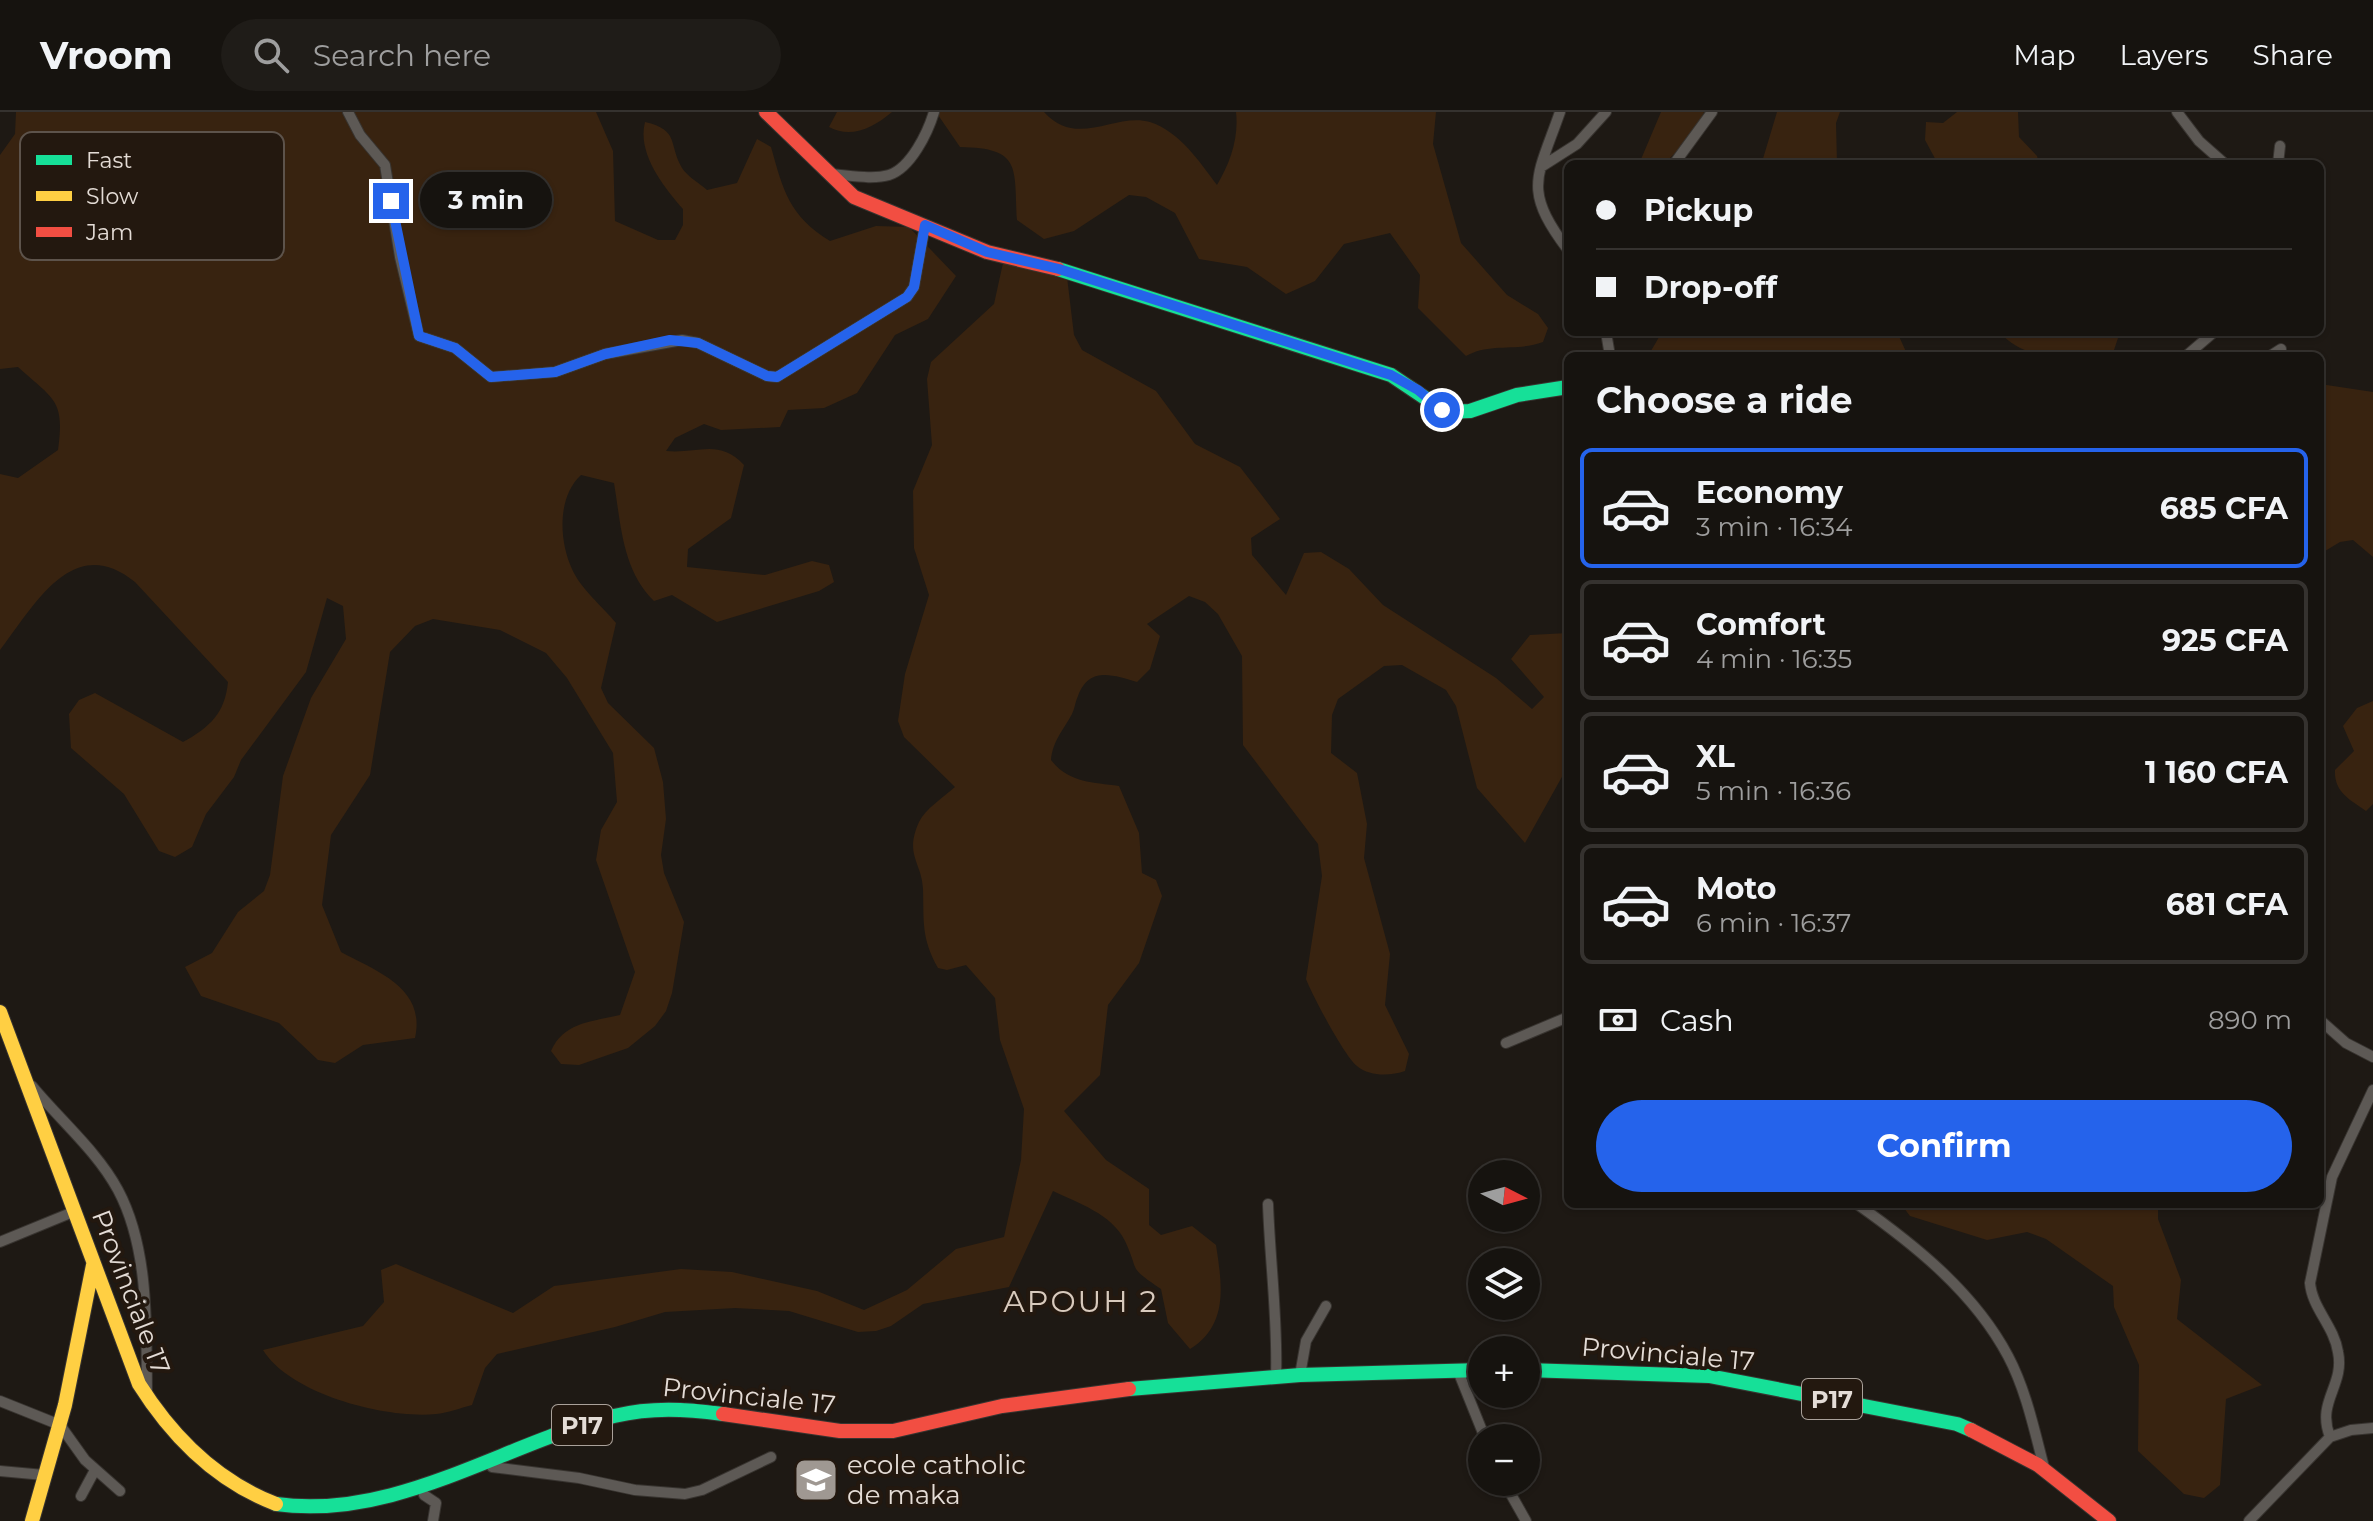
<!DOCTYPE html>
<meta charset="utf-8">
<style>
:root{--surface:#16130f;--page:#1f1c18;--text:#f1f3f6;--muted:#9e9e9e;--line:#35322f;--accent:#2563eb}
body{margin:0;font-family:Montserrat,sans-serif;background:var(--page);color:var(--text);height:100vh;display:flex;flex-direction:column;font-size:30px;white-space:nowrap}
*{box-sizing:border-box;margin:0}
p{font-size:26px;color:var(--muted)}
.icon{flex:none;width:44px;height:44px;fill:none;stroke:currentColor;stroke-width:2;stroke-linecap:round;stroke-linejoin:round}
.map{position:relative;flex:1;overflow:hidden}
.panel{position:absolute;left:1564px;top:240px;width:760px;height:856px;display:flex;flex-direction:column;background:var(--surface);border-radius:12px;box-shadow:0 2px 6px #0004,0 0 0 2px var(--line)}
.panel>*{flex:none}
.hud{position:absolute;left:1564px;top:48px;width:760px;height:176px;border-radius:12px;box-shadow:0 2px 6px #0004,0 0 0 2px var(--line);display:grid;align-content:center;height:176px;padding:0 32px;background:var(--surface)}
.needle{width:52px;rotate:96deg}
.tools{position:absolute;left:1468px;top:1048px;display:grid;gap:16px}
.tools a{display:grid;place-items:center;width:72px;height:72px;border-radius:50%;background:var(--surface);box-shadow:0 2px 6px #0004,0 0 0 2px var(--line);font-size:40px}
.end{position:absolute;width:36px;height:36px;margin:-18px;border:10px solid #2563eb;background:#fff;box-shadow:0 0 0 4px #fff}
.from{border-radius:50%}
.bubble{position:absolute;height:56px;border-radius:28px;background:var(--surface);box-shadow:0 2px 6px #0004,0 0 0 2px var(--line);font-size:26px;font-weight:700;line-height:56px;text-align:center}
.hud b{display:flex;align-items:center;gap:28px;height:76px;font-size:30px}
.hud b+b{border-top:2px solid var(--line)}
.hud i{width:20px;height:20px;background:var(--text)}
ul{padding:0;list-style:none}
li{display:flex;align-items:center;gap:24px;height:120px;margin:0 16px 12px;padding:0 16px;border:4px solid var(--line);border-radius:12px}
li div{flex:1}
li b{display:block;font-size:30px}
li em{font-style:normal;font-weight:700}
li.current{border-color:var(--accent)}
li>.icon{width:72px;height:72px;stroke-width:1.5}
h2{padding:0 32px;font-size:36px;line-height:96px}
.pay{display:flex;align-items:center;gap:20px;height:88px;padding:0 32px;font-size:30px}
.pay p{margin-inline-start:auto}
.button{display:flex;gap:16px;margin-top:auto;padding:16px 32px}
.button a{flex:1;height:92px;border-radius:48px;background:var(--accent);color:#fff;font-size:32px;font-weight:700;line-height:92px;text-align:center}
header{display:flex;align-items:center;gap:48px;box-sizing:border-box;height:112px;padding:0 40px;background:var(--surface);border-bottom:2px solid var(--line)}
header strong{font-size:38px}
nav{display:flex;gap:44px;margin-inline-start:auto;font-size:28px}
.search{width:560px;height:72px;background:var(--page);display:flex;align-items:center;gap:20px;box-sizing:border-box;padding:0 28px;border-radius:44px;color:var(--muted);font-size:30px}
.map>svg:first-child{display:block}
.green{fill:#382310}
.lines{fill:none;stroke-linecap:round;stroke-linejoin:round}
.street-casing{stroke:#383430;stroke-width:12}
.fast-casing{stroke:#383430;stroke-width:16}
.slow-casing{stroke:#383430;stroke-width:16}
.jam-casing{stroke:#383430;stroke-width:16}
.street{stroke:#5d5955;stroke-width:10}
.fast{stroke:#16e098;stroke-width:14}
.slow{stroke:#ffcf43;stroke-width:14}
.jam{stroke:#f24e42;stroke-width:14}
.route{stroke:#2563eb;stroke-width:10}
.labels{text-anchor:middle;dominant-baseline:central;stroke-width:8;stroke-linejoin:round;paint-order:stroke}
.shield{fill:#23180f;stroke:#aaa19a;stroke-width:2}
.shield-label{font-size:24px;font-weight:bold;fill:#e4dcd6}
.street-label{font-size:26px;fill:#e4dcd6;stroke:#23180f}
.poi-label{font-size:26px;fill:#e4dcd6;stroke:#23180f;text-anchor:start}
.quarter-label{font-size:30px;letter-spacing:2px;fill:#d8cabd;stroke:#23180f}
.key{fill:#23180f;stroke:#5d534b;stroke-width:2}
.key-label{font-size:22px;fill:#e4dcd6}
</style>
<header>
<strong>Vroom</strong>
<div class="search"><svg class="icon" aria-label="search" viewBox="0 0 24 24"><circle cx="10" cy="10" r="6"/><path d="M15 15l6 6"/></svg>Search here</div>
<nav><a>Map</a><a>Layers</a><a>Share</a></nav>
</header>
<div class="map">
<svg width="2373" height="1409" viewBox="0 0 2373 1409">
<rect width="100%" height="100%" fill="#1e1914"/>
<path class="green" d="M16,0H596L613,39L615,109L658,128H675L683,113V97C663,74 637,41 645,10C680,18 668,32 682,56C687,64 699,71 707,78L737,71L757,27L771,35C783,78 789,104 830,129L876,114L909,115L956,164L928,207L895,223L857,281L824,296L788,298L780,315L721,318L704,312L675,326L666,339C698,342 719,326 744,353L731,406L688,437L687,455L765,463L812,449L829,453L834,470L819,479L717,510L672,483L654,489C622,458 621,412 614,371L581,363C557,385 559,429 572,457C580,476 603,495 616,511L601,576L608,591L654,636L663,670L666,707L661,743L664,761L684,810L672,881L666,899L655,914L628,936L579,953L561,952L551,939C564,910 591,910 620,903L635,860L596,748L601,718L617,690L613,641L567,566L546,541L500,518L433,507L415,514L390,540L370,663L331,723L322,793L341,840C378,860 426,876 415,926L363,933L335,951L318,948L279,911L201,884L185,855L212,841L238,800L264,779L270,763L283,664L311,586L346,527L343,494L327,486L306,560L241,648L234,665L206,702L192,735L175,745L159,739L124,682L71,636L69,602L79,588L95,581L183,630C210,615 225,601 228,570L135,470C73,419 34,494 0,538V362L18,366L58,338C65,287 54,288 18,255L0,257V43L15,22Z
M837,0H892C873,16 851,27 829,15Z
M936,0H1044C1077,37 1115,0 1150,10C1180,20 1199,49 1217,73C1230,51 1239,26 1236,0H1436L1433,32L1461,131L1507,183L1538,202L1548,216L1543,230C1517,240 1490,230 1466,244L1418,196L1420,163L1390,121L1344,132L1315,169L1286,182L1247,155L1199,147L1175,101L1146,85L1129,83L1074,119L1044,127L1017,108C1014,55 1022,36 960,35Z
M1661,0H1704L1694,22L1664,52H1639Z
M1777,0H1840L1836,11L1837,52H1753L1762,50Z
M1957,0H2018L2019,25L2037,44L2039,52H1938L1925,28L1926,10L1943,11Z
M1003,151L1067,165L1074,223L1082,238L1156,279L1195,332L1240,355L1280,407L1251,426L1252,443L1286,483L1304,441L1321,440L1349,457L1383,493L1496,566L1532,597L1544,585L1511,547L1530,523L1568,521V654L1525,731L1477,676L1456,594L1446,578L1402,553L1384,554L1338,587L1332,603L1331,641L1357,661L1367,712L1364,746L1390,842L1385,893L1409,942L1405,959C1391,964 1370,965 1357,954C1345,945 1312,883 1306,867L1322,764L1318,732L1243,633L1242,544L1218,502L1205,490L1189,484L1147,512L1160,524L1150,557L1137,570C1113,563 1089,554 1078,584C1075,590 1075,596 1072,602C1063,619 1053,628 1051,648C1069,671 1092,670 1119,674L1139,721L1142,761L1156,768L1162,784L1139,851L1108,893L1100,963L1064,999L1106,1048L1149,1077V1113L1161,1123L1192,1114L1216,1133C1222,1172 1229,1213 1190,1237L1168,1211L1161,1177C1127,1154 1140,1161 1125,1129C1112,1102 1078,1091 1053,1079L1009,1175L923,1192L891,1214L876,1219L858,1220L789,1199L735,1196L665,1200L615,1215L497,1242L485,1256L472,1293C460,1296 448,1301 436,1302C385,1307 290,1282 263,1238L363,1214L384,1190L381,1158L396,1152L513,1201L554,1174L681,1157L732,1160L817,1179L864,1198L907,1178L956,1137L1004,1125L1021,1048L1024,997L1000,928L995,886L966,853L947,858L938,856C921,826 924,809 923,777C922,750 904,743 919,710C925,697 944,685 955,675L904,625L898,609L905,562L929,483L914,436L913,379L932,333L927,267L931,250L994,192Z
M1662,220H1897L1908,244H1648Z
M1999,220H2120L2112,244C2071,244 2030,253 1999,220Z
M2320,272L2373,280V445L2353,428L2340,430L2320,442Z
M2373,589V692L2366,699C2349,687 2334,680 2335,658L2354,639L2343,614L2357,596Z
M1901,1092H2158V1107L2181,1168L2177,1207L2262,1273L2226,1287L2220,1373L2204,1386L2184,1382L2138,1339L2139,1253L2114,1195L2113,1174L2046,1127L2027,1120L1987,1128L1910,1104Z"/>
<g class="lines">
<g class="street-casing">
<path id="street" d="M348,0L360,23L385,53L400,145L419,224L455,236L491,265L555,260L605,242L682,228L698,231L767,264L777,265L907,185L914,175L925,113
M1560,0C1537,66 1522,77 1568,138
M2177,0L2199,29L2225,52
M1674,52L1712,0
M2278,52L2280,34
M1541,55L1577,32L1606,0
M830,62C848,63 872,68 889,63C911,56 928,20 934,0
M1606,220L1610,244
M2186,244L2214,220
M2270,244L2281,237
M2320,908L2346,931L2373,945
M1506,931L1568,905
M32,974C60,1008 97,1039 118,1078C150,1138 146,1218 147,1283
M1268,1092C1270,1150 1278,1208 1276,1265
M1857,1092C1915,1133 1974,1180 2008,1244C2026,1278 2034,1317 2044,1355
M0,1130L73,1100
M1458,1259L1485,1326
M1300,1263L1306,1229L1326,1194
M0,1289L60,1313L85,1348L120,1379
M2330,1325C2316,1289 2345,1274 2338,1240C2334,1214 2312,1196 2310,1171L2332,1065L2373,978
M492,1355L579,1366L635,1378L685,1382L702,1378L771,1345
M0,1359L44,1363
M1504,1370L1526,1409
M424,1383L436,1391L433,1409
M81,1384L95,1358
M2249,1409L2330,1325L2351,1318L2373,1316"/>
</g>
<g class="fast-casing">
<path id="fast" d="M1058,157L1391,263L1446,300L1470,299L1517,283L1568,275
M1526,1258L1709,1264L1957,1312L1971,1318
M1129,1277L1300,1263L1482,1258
M276,1392C395,1409 503,1332 614,1304C652,1295 685,1297 723,1302"/>
</g>
<g class="slow-casing">
<path id="slow" d="M0,900L139,1272C173,1326 216,1369 276,1392
M32,1409L65,1293L93,1153"/>
</g>
<g class="jam-casing">
<path id="jam" d="M766,0L854,85L987,140L1058,157
M723,1302L840,1319H893L1002,1294L1129,1277
M1971,1318L2038,1353L2109,1409"/>
</g>
<use href="#street" class="street"/>
<use href="#fast" class="fast"/>
<use href="#slow" class="slow"/>
<use href="#jam" class="jam"/>
</g>
<g class="lines">
<path class="route" d="M391,89L419,224L455,236L491,265L555,260L605,242L670,228L698,231L767,264L777,265L907,185L914,175L925,113L987,140L1059,157L1391,263L1418,278L1442,298"/>
</g>
<defs>
<g id="school-square" transform="scale(2.3)"><rect x="-9" y="-9" width="18" height="18" rx="4" fill="#9f9892" stroke="#23180f"/><path d="M0-5L7-2L0 1L-7-2ZM-4 1L0 2.5L4 1V4Q0 6-4 4Z" fill="#fff"/></g>
</defs>
<g fill-rule="evenodd">
<use href="#school-square" x="816" y="1368"/>
</g>
<g class="labels">
<g class="shield">
<rect x="1802" y="1267" width="60" height="40" rx="6"/>
<rect x="552" y="1293" width="60" height="40" rx="6"/>
</g>
<g class="shield-label">
<text x="1832" y="1287">P17</text>
<text x="582" y="1313">P17</text>
</g>
<g class="street-label">
<text transform="translate(131 1180) rotate(69)">Provinciale 17</text>
<text transform="translate(1668 1242) rotate(5)">Provinciale 17</text>
<text transform="translate(749 1284) rotate(6)">Provinciale 17</text>
</g>
<g class="poi-label">
<text x="847" y="1353">ecole catholic<tspan x="847" dy="30">de maka</tspan></text>
</g>
<g class="quarter-label">
<text x="1081" y="1189">APOUH 2</text>
</g>
</g>
<rect x="20" y="20" width="264" height="128" rx="12" class="key"/>
<rect x="36" y="43" width="36" height="10" fill="#16e098"/>
<rect x="36" y="79" width="36" height="10" fill="#ffcf43"/>
<rect x="36" y="115" width="36" height="10" fill="#f24e42"/>
<g class="key-label">
<text x="86" y="56">Fast</text>
<text x="86" y="92">Slow</text>
<text x="86" y="128">Jam</text>
</g>
</svg>
<div class="tools">
<a><svg class="needle" viewBox="-14 -14 28 28"><path d="M0-13l5 13h-10z" fill="#e53935"/><path d="M0 13l5-13h-10z" fill="#9e9e9e"/></svg></a>
<a><svg class="icon" aria-label="layers" viewBox="0 0 24 24"><path d="M12 4l9 5-9 5-9-5zM3 14l9 5 9-5"/></svg></a>
<a>+</a>
<a>−</a>
</div>
<i class="end from" style="left:1442px;top:298px"></i>
<i class="end" style="left:391px;top:89px"></i>
<div class="bubble" style="left:420px;top:60px;width:132px">3 min</div>
<div class="hud">
<b><i class="from"></i>Pickup</b>
<b><i></i>Drop-off</b>
</div>
<section class="panel">
<h2>Choose a ride</h2>
<ul>
<li class="current"><svg class="icon" aria-label="car" viewBox="0 0 24 24"><path d="M5 17H2v-5l4-1 3-4h7l3 4 3 1v5h-3M9 17h6M6 11h13"/><circle cx="7" cy="17" r="2"/><circle cx="17" cy="17" r="2"/></svg><div><b>Economy</b><p>3 min · 16:34</p></div><em>685 CFA</em></li>
<li><svg class="icon" aria-label="car" viewBox="0 0 24 24"><path d="M5 17H2v-5l4-1 3-4h7l3 4 3 1v5h-3M9 17h6M6 11h13"/><circle cx="7" cy="17" r="2"/><circle cx="17" cy="17" r="2"/></svg><div><b>Comfort</b><p>4 min · 16:35</p></div><em>925 CFA</em></li>
<li><svg class="icon" aria-label="car" viewBox="0 0 24 24"><path d="M5 17H2v-5l4-1 3-4h7l3 4 3 1v5h-3M9 17h6M6 11h13"/><circle cx="7" cy="17" r="2"/><circle cx="17" cy="17" r="2"/></svg><div><b>XL</b><p>5 min · 16:36</p></div><em>1 160 CFA</em></li>
<li><svg class="icon" aria-label="car" viewBox="0 0 24 24"><path d="M5 17H2v-5l4-1 3-4h7l3 4 3 1v5h-3M9 17h6M6 11h13"/><circle cx="7" cy="17" r="2"/><circle cx="17" cy="17" r="2"/></svg><div><b>Moto</b><p>6 min · 16:37</p></div><em>681 CFA</em></li>
</ul>
<div class="pay"><svg class="icon" aria-label="cash" viewBox="0 0 24 24"><path d="M3 7h18v10H3z"/><circle cx="12" cy="12" r="2"/></svg>Cash<p>890 m</p></div>
<div class="button"><a>Confirm</a></div>
</section>
</div>
